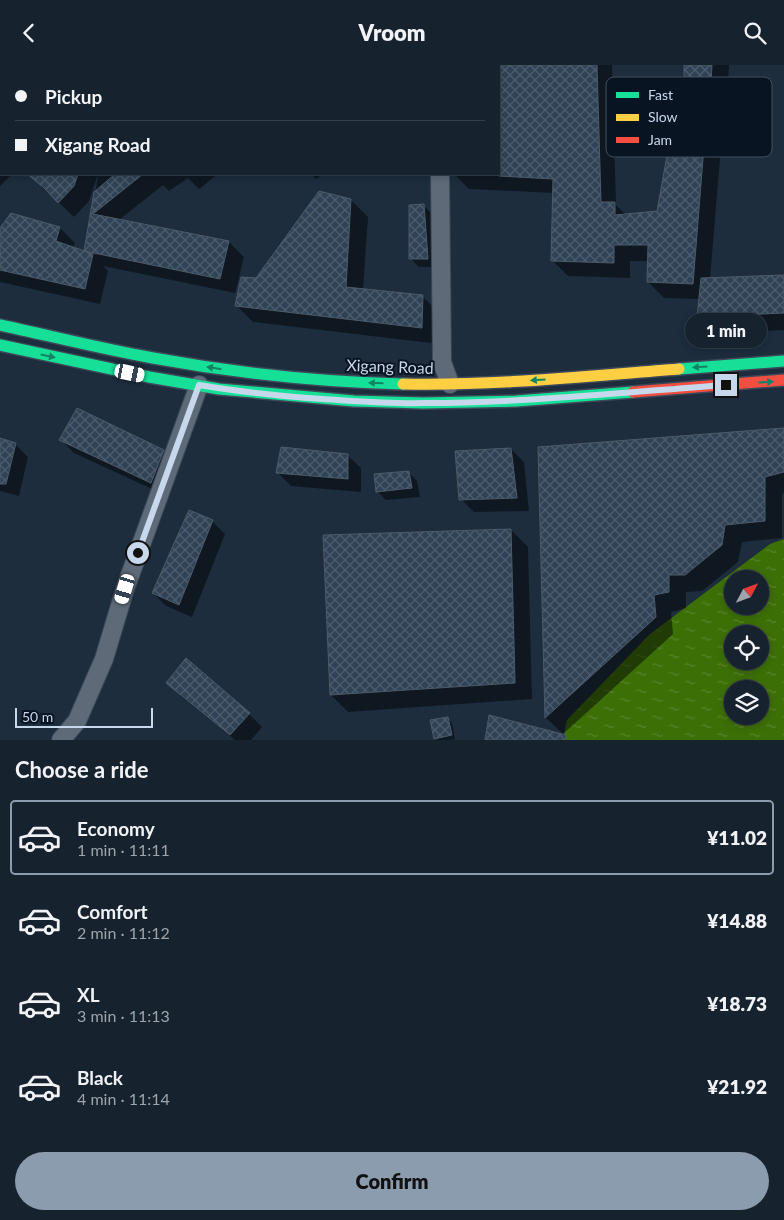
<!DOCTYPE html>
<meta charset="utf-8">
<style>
:root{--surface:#16222e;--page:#232f3a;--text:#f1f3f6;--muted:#9ea4aa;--line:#353f4a;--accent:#8c9caf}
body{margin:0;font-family:Lato,sans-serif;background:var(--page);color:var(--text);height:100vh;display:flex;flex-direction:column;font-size:19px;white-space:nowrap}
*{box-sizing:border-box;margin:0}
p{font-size:16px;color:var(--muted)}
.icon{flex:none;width:28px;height:28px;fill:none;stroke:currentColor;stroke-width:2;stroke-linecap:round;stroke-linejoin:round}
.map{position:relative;height:675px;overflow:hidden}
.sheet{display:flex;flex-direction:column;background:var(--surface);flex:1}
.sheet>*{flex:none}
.banner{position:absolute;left:0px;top:0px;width:500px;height:110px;box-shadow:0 2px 8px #0003,0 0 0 1px var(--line);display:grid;align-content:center;height:110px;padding:0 15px;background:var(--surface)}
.needle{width:32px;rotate:49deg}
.controls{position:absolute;left:724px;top:505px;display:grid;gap:10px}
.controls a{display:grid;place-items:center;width:45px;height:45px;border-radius:50%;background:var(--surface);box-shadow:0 2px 8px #0003,0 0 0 1px var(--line);font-size:25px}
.scale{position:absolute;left:15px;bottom:12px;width:138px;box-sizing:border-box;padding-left:5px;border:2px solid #c7d7ec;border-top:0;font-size:14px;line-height:18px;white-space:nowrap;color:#c7d7ec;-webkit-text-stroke:4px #081422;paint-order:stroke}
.end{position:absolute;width:22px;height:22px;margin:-11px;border:6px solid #c7d7ec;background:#111;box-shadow:0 0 0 2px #111}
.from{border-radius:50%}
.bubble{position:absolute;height:35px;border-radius:18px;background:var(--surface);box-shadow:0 2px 8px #0003,0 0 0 1px var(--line);font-size:16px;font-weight:800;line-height:35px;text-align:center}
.car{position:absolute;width:15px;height:30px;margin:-15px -8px;border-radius:6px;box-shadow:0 0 4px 1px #0007;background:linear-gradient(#fff 24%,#345 0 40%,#fff 0 76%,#345 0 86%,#fff 0)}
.banner b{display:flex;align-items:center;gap:18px;height:48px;font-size:19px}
.banner b+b{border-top:1px solid var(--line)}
.banner i{width:12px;height:12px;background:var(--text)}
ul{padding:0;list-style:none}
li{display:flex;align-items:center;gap:15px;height:75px;margin:0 10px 8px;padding:0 5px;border:2px solid transparent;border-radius:5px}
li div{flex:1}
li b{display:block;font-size:19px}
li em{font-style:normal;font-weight:800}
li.active{border-color:var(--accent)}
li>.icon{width:45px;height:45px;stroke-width:1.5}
h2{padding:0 15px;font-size:22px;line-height:60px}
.button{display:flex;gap:10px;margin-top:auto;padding:10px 15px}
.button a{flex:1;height:58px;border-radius:30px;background:var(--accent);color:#111;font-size:20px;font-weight:800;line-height:58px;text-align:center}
header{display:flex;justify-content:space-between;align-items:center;height:65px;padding:0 15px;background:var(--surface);font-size:22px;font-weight:800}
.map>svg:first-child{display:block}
.water{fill:url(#water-ripples);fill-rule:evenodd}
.shadow{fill:#0007}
.building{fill:url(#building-cross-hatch);stroke:#4d5a68}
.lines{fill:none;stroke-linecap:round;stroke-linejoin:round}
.street-casing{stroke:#3d4858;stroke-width:20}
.fast-casing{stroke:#3d4858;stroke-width:14}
.slow-casing{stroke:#3d4858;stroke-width:14}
.jam-casing{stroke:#3d4858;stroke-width:14}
.street{stroke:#5e6a78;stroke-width:18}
.fast{stroke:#16e098;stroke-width:11}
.slow{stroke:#ffcf43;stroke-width:11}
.jam{stroke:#f24e42;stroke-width:11}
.oneway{fill:#108463}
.route{stroke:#c7d7ec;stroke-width:6}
.labels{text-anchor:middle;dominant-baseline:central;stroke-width:4;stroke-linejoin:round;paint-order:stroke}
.street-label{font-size:16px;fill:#c7d7ec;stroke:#081422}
.key{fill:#081422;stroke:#414e5f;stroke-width:1}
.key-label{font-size:14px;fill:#c7d7ec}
</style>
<header><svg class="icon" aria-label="back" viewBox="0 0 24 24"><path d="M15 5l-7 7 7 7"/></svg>Vroom<svg class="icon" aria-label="search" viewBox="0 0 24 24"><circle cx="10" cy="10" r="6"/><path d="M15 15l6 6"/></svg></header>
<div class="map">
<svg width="784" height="675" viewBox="0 0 784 675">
<defs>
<pattern id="water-ripples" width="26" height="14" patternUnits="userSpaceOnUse" patternTransform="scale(1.25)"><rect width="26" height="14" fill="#3d6f07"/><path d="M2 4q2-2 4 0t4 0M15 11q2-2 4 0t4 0" fill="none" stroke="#58832b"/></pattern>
<pattern id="building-cross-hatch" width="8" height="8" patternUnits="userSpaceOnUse" patternTransform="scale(1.25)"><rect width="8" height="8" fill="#304255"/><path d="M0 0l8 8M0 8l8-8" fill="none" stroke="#4c5d6e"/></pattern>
</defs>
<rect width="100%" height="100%" fill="#1d2d3e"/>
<path class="water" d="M784,474V675H563L567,655L650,569L770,479ZM732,514H760V541H732ZM732,569H760V596H732ZM732,624H760V651H732Z"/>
<path class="shadow" d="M0,0H123L124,1H1V109H12L0,121Z
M151,0H429V1H153Z
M449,0H612L616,140L626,150L658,147L685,27L686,0H729L727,34H725L710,214L784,211V265L715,269L698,252L700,234L664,233L648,217L649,196H630V213L568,211L552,195L554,128L469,124L454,109H499V1H449Z
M27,109H218L199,124L188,113L169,126L163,120L119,155L229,177L244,192L235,228L103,201L108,206L100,239L0,217V162H2L11,149L60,163L75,178L73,184L85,188L98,112H97L89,136L74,152L54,133Z
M311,109H323L316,114Z
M351,135L368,152L363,225L422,231L439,248V279L253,257L236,240L256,215Z
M423,140L432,149L436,202H419L411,194Z
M784,364V428L782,429V473L742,477L738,497L702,526L686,527V543L671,547L673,569L563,669L546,653L540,383Z
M0,375L15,379L28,392L19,431L0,426Z
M61,375L163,386L177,399L165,430L74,388Z
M511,384L524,397L529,446L474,447L461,434Z
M347,390L361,403V427L291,421L278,408Z
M409,408L417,416L420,432L386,435L377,426Z
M212,456L225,469L192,552L166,541L153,528Z
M511,465L528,482L532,634L348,647L331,630Z
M168,618L249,649L262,662L251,675H235L181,631Z
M448,654L452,658L455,674L450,675H437L436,674Z"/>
<path class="building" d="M499,0H597L601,137H615V150L657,146L679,24L684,25V0H712L711,18H709L693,219L647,217L648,180H614V198L551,196L553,114L499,111Z
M27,109H78L74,121L58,138L44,123Z
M115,109H143L93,149L229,176L220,214L84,186L94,127Z
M319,126L351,134L346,222L423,230L422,263L235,241L241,212L256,213Z
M424,139L428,194H409V140Z
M11,148L60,162L56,176L93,189L85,224L0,205V163Z
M784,210V248L697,252L701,213Z
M77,343L164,385L151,418L59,375Z
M784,363V407L765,412V456L725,460L722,480L685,510H669V527L654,530L656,552L545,653L538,382Z
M0,373L16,378L6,419H0Z
M281,382L348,389V414L276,408Z
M511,383L517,433L459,435L455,386Z
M409,406L412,423L376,427L374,409Z
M189,445L213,455L179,540L152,528Z
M511,464L515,618L330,630L323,470Z
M186,593L250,648L230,670L166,618Z
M489,650L566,670L565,675H485Z
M448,652L452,670L434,674L430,655Z"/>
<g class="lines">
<g class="street-casing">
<path id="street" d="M438,0V1
M440,109L442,297L450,319
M61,675L77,656L104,594L125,524L199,320"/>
</g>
<g class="fast-casing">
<path id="fast" d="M0,260C51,271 102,284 153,293C235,308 319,317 403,319
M0,280L149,312L219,324L354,336L423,338L516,336L633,327
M679,304L784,296"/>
</g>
<g class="slow-casing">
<path id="slow" d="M403,319C495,321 587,311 679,304"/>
</g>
<g class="jam-casing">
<path id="jam" d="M633,327L784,315"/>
</g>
<use href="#street" class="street"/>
<use href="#fast" class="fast"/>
<use href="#slow" class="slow"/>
<use href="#jam" class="jam"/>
</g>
<defs><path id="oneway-solid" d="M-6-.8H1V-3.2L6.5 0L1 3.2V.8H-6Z" transform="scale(1.25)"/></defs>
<g class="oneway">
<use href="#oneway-solid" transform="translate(48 291) rotate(12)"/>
<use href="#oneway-solid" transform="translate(700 302) rotate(176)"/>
<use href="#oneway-solid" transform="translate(214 303) rotate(-171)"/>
<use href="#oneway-solid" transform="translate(538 315) rotate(176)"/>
<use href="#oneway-solid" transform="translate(766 317) rotate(-4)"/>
<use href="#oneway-solid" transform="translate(376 318) rotate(-178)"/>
</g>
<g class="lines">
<path class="route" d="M138,488L199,320C240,327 281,331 323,334C356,336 391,339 425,338C525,338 626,327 726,320"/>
</g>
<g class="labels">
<g class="street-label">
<text transform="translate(390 301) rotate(2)">Xigang Road</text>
</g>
</g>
<rect x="606" y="12" width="166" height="80" rx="8" class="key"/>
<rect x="616" y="27" width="23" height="6" fill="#16e098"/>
<rect x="616" y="49" width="23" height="7" fill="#ffcf43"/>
<rect x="616" y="72" width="23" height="6" fill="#f24e42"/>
<g class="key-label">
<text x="648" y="35">Fast</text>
<text x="648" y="57">Slow</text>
<text x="648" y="80">Jam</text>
</g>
</svg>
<div class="controls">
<a><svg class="needle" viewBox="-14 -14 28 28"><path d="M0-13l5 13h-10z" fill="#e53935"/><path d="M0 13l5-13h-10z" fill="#9ea4aa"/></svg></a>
<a><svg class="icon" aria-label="locate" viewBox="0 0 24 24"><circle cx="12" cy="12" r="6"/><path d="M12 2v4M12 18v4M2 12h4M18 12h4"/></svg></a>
<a><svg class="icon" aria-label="layers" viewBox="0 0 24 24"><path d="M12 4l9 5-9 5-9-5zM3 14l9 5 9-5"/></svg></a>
</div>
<div class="scale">50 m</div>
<i class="end from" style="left:138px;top:488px"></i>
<i class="end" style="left:726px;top:320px"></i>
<div class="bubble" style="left:685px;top:248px;width:82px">1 min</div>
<i class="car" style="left:130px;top:308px;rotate:102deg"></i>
<i class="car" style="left:125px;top:524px;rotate:197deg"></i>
<div class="banner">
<b><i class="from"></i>Pickup</b>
<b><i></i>Xigang Road</b>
</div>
</div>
<section class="sheet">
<h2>Choose a ride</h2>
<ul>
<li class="active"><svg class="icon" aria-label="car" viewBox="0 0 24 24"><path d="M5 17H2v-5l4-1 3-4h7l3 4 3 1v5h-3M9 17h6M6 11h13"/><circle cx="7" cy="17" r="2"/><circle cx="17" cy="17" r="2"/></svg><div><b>Economy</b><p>1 min · 11:11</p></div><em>¥11.02</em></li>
<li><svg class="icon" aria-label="car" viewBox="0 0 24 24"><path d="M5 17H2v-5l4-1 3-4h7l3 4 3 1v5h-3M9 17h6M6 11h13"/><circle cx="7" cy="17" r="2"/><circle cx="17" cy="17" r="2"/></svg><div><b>Comfort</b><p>2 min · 11:12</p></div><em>¥14.88</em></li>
<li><svg class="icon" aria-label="car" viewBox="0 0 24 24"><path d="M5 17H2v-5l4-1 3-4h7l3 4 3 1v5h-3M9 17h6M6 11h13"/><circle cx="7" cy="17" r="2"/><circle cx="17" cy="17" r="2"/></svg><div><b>XL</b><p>3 min · 11:13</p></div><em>¥18.73</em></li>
<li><svg class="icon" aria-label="car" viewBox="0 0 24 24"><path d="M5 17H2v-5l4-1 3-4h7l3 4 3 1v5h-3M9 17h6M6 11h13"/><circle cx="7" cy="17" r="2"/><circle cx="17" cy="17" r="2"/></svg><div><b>Black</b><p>4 min · 11:14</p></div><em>¥21.92</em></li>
</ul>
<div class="button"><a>Confirm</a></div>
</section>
